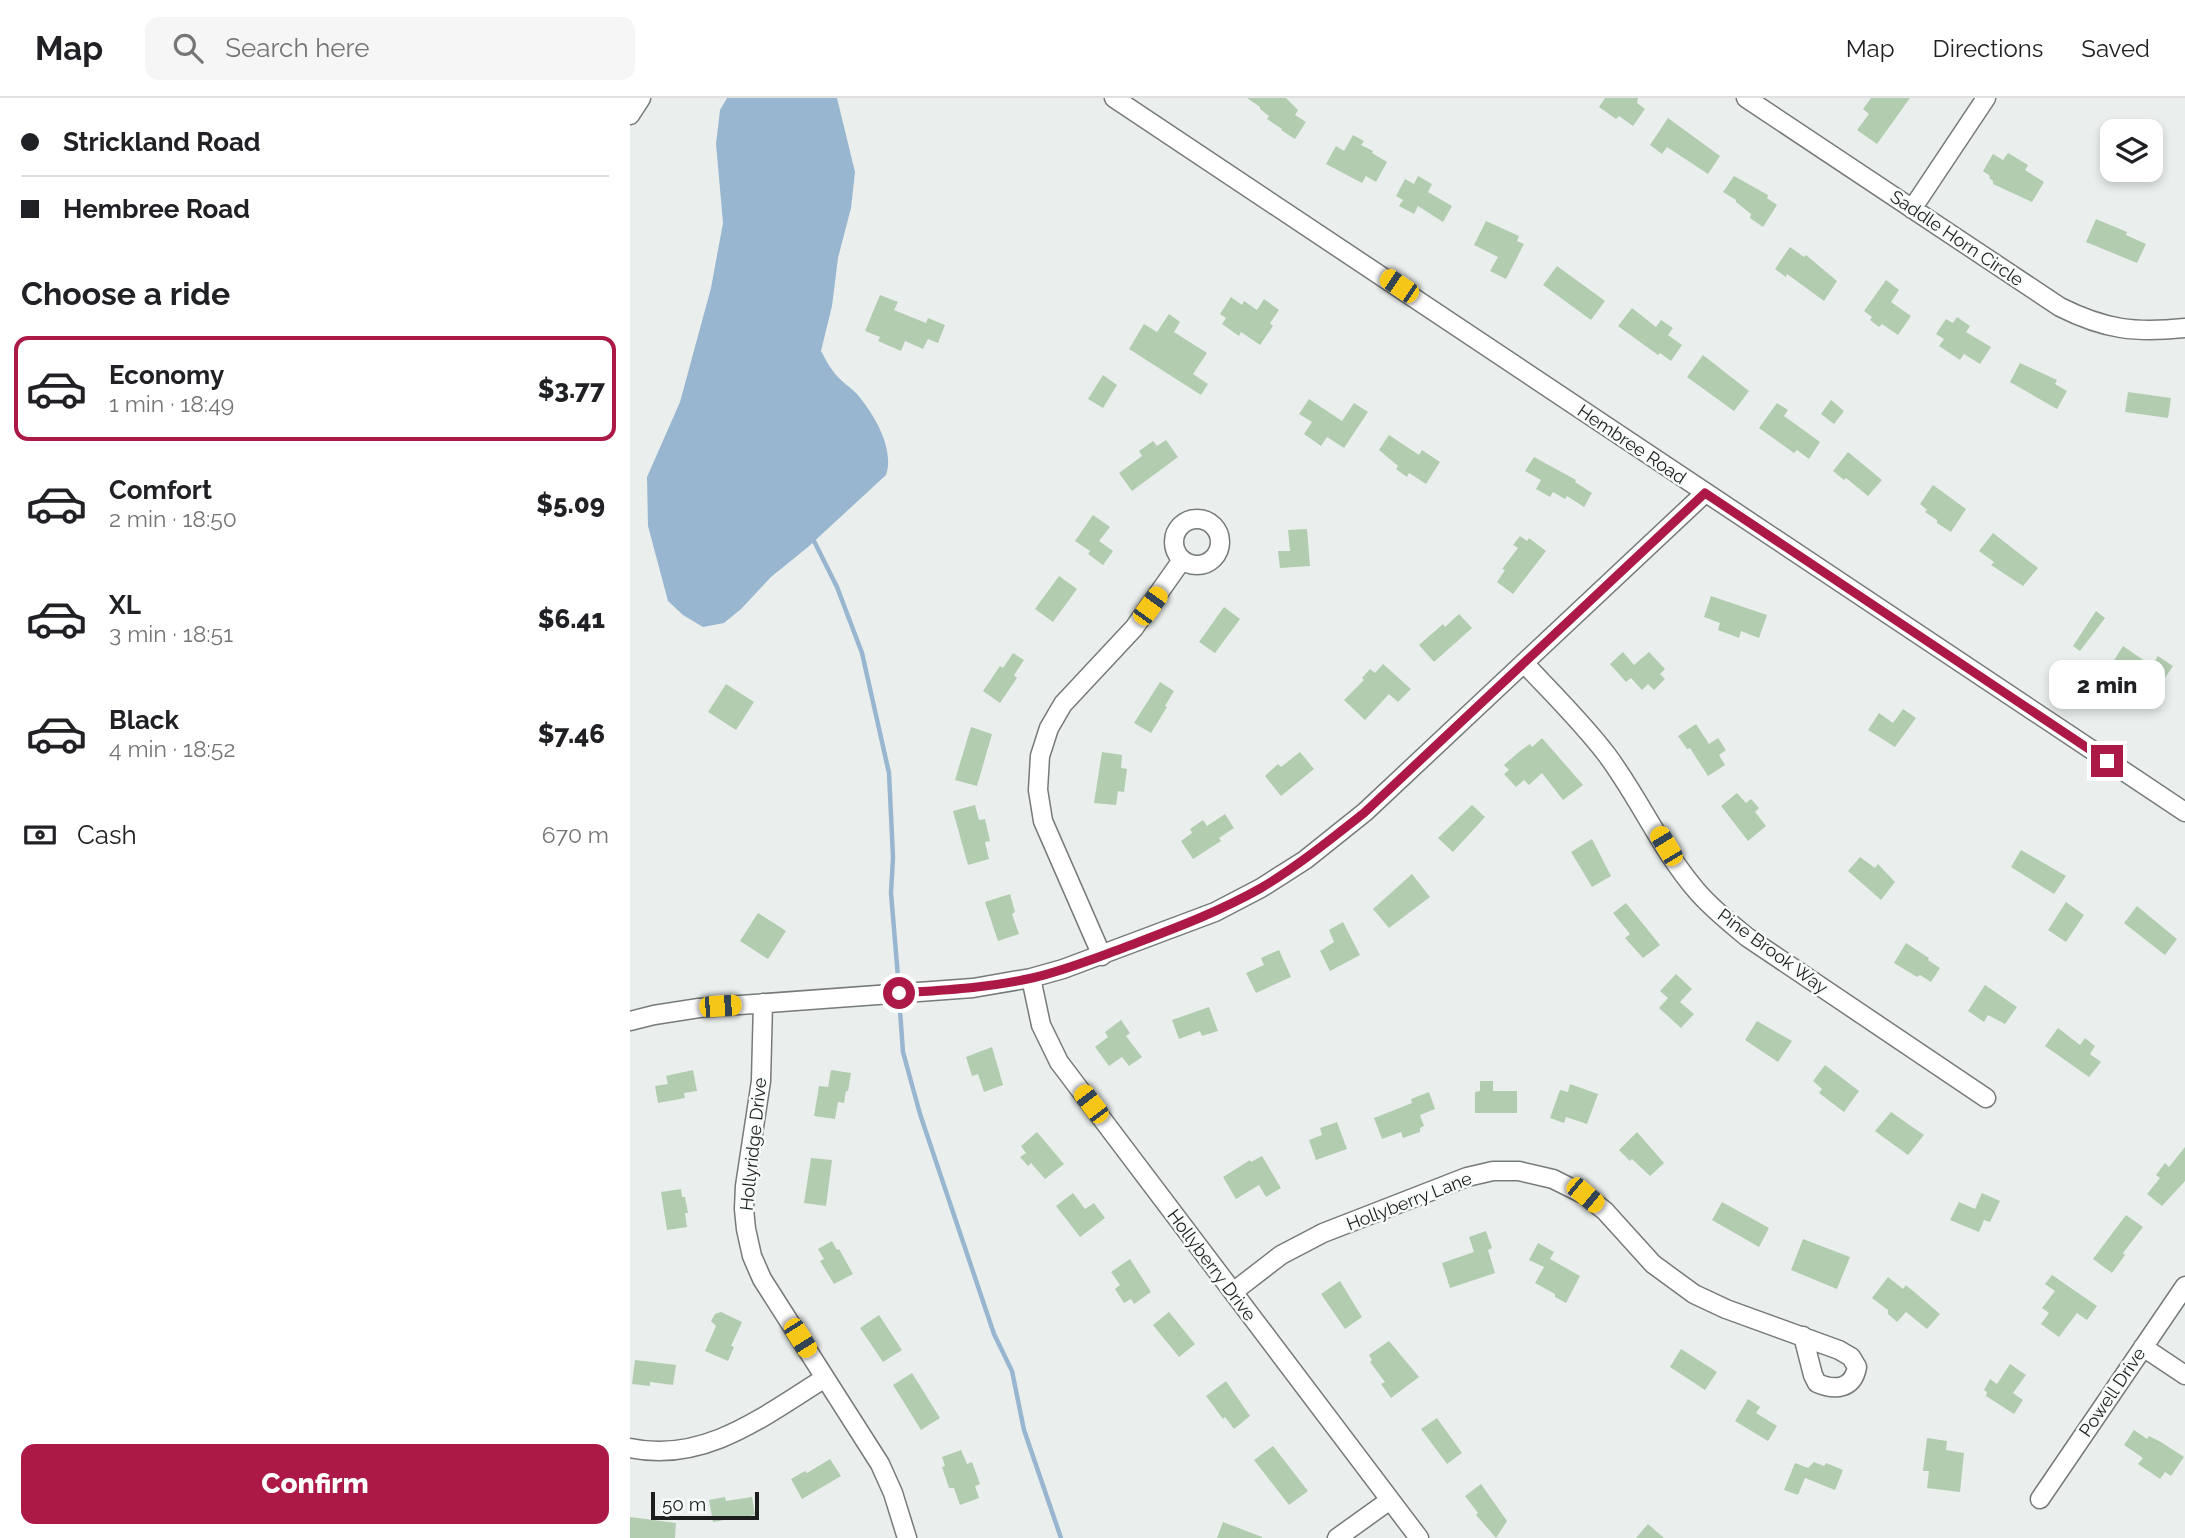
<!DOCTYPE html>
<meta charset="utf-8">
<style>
:root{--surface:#fff;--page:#f6f6f6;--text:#202124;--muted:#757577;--line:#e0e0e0;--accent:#ac1947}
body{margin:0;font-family:Raleway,sans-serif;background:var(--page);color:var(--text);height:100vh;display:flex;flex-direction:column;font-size:26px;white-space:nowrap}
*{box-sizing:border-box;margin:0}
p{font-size:23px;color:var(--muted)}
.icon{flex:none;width:38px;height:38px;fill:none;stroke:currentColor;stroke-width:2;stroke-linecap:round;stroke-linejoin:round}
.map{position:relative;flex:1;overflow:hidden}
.panel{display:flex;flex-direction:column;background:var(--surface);width:630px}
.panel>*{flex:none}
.top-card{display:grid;align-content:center;height:154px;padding:0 21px;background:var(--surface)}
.tools{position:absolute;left:1470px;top:21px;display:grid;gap:14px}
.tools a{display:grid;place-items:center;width:63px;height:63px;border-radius:14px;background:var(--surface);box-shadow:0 4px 10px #0003;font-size:35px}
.scale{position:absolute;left:21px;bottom:18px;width:108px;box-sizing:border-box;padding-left:7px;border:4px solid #1c1e1d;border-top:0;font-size:19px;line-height:24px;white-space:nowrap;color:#1c1e1d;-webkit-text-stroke:5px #f7fcfb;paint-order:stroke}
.end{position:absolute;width:32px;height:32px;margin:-16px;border:9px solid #ac1947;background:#fff;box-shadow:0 0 0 4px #fff}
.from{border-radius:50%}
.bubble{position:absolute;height:49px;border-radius:14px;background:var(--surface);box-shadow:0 4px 10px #0003;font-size:23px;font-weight:800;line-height:49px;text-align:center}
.car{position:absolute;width:21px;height:42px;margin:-21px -10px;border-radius:9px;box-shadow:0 0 5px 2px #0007;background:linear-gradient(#f5c518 24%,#345 0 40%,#f5c518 0 76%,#345 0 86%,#f5c518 0)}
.top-card b{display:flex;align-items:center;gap:24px;height:66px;font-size:26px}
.top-card b+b{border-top:2px solid var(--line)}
.top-card i{width:18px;height:18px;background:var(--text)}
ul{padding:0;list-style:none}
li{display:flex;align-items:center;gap:21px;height:105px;margin:0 14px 10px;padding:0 7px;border:4px solid transparent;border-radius:14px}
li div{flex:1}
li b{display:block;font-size:26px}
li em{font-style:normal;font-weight:800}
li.current{border-color:var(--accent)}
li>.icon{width:63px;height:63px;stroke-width:1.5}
h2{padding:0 21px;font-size:32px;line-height:84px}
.pay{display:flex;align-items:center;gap:18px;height:77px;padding:0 21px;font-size:26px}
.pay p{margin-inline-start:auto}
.action{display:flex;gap:14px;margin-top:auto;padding:14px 21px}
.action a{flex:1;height:80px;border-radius:14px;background:var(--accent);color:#fff;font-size:28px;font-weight:800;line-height:80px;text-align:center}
header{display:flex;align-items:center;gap:42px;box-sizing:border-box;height:98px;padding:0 35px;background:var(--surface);border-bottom:2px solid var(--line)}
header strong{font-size:33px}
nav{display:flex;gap:38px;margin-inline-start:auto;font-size:24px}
.search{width:490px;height:63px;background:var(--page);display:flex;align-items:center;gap:18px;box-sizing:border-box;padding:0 24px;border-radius:14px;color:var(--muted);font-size:26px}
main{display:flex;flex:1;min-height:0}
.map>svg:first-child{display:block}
.water{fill:#98b6cf}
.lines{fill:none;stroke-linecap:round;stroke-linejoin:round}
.stream{stroke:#98b6cf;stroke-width:4.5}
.building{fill:#b2ccb0}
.minor-casing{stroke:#767a78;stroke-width:21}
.minor{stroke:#fff;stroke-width:18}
.route{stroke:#ac1947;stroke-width:9}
.labels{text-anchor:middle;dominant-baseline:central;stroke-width:5;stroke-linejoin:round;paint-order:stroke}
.street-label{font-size:18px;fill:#1c1e1d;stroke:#f7fcfb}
</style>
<header>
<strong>Map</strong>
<div class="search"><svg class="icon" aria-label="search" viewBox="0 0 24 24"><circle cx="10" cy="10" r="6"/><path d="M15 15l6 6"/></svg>Search here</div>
<nav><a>Map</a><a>Directions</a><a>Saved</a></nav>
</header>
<main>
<section class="panel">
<div class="top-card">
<b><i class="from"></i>Strickland Road</b>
<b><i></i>Hembree Road</b>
</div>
<h2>Choose a ride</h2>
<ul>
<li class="current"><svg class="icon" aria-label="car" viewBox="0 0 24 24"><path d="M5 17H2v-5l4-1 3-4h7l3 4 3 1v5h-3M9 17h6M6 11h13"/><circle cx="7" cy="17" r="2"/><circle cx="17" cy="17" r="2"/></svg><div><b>Economy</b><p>1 min · 18:49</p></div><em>$3.77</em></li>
<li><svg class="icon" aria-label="car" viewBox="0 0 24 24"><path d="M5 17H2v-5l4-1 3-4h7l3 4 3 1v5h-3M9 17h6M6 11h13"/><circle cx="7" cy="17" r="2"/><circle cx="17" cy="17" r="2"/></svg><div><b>Comfort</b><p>2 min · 18:50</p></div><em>$5.09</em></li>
<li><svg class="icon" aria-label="car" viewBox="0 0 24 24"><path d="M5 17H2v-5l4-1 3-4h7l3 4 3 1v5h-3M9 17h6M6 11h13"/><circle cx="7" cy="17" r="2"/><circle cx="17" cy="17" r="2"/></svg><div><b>XL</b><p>3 min · 18:51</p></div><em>$6.41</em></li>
<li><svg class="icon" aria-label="car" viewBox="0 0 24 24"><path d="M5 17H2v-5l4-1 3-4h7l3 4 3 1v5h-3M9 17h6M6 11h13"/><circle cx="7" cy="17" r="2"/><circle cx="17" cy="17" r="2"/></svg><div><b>Black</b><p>4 min · 18:52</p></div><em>$7.46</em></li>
</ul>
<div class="pay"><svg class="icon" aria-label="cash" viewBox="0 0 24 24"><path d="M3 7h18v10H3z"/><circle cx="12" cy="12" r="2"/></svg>Cash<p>670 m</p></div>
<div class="action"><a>Confirm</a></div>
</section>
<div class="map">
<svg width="1555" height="1440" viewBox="0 0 1555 1440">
<rect width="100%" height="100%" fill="#eaefed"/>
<path class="water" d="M97,0H207L225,74L221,110L208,160L202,208L191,253C195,260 198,267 203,273C209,282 219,288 227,296C244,316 265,351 256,377L178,449L141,479L111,511L94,525L73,529L53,517L38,503L18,428L17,379L50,304L81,190L93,125L86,46L90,12Z"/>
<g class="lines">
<path class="stream" d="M184,443L207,489L232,555L259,675L263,759L261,795L269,891
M269,899L273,954L290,1016L364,1236L382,1273L394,1332L431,1440"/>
</g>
<path class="building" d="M617,0H656L668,12L665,17L676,24L665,41L651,32L652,31L637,21L639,18L630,11V9Z
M975,0H1008L1007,5L1015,11L1003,28L989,18L986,21L969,9Z
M1241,0H1280L1247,46L1227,32L1239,16L1233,11Z
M1038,20L1090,58L1078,76L1037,49L1032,56L1020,47Z
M723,37L734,43L731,47L743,53L742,55L757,64L746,84L736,78L732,85L696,66L706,48L714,53Z
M1378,55L1398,67L1395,72L1414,84L1402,104L1363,86V83L1359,80L1360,78L1353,73L1363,56L1373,62Z
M788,78L802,86L798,94L822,108L813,124L788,108L784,116L769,108L773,102L766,98L775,81L784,86Z
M1104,78L1138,97L1137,100L1147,107L1133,129L1120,120L1121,116L1106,104V102L1093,94Z
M1466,121L1497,134L1496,137L1516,146L1507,165L1456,144Z
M856,123L889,138L887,143L894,146L876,181L860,173L868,159L844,147Z
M1160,149L1174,159L1176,157L1207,183L1194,203L1157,176L1156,179L1145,171Z
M927,168L975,203L961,222L913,187Z
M1256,182L1269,192L1261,204L1281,218L1268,237L1252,226L1249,229L1240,222L1242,219L1234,213Z
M250,197L268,204L264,212L296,225L298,220L315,227L308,245L298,241L293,251L275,243L271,253L248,243L250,239L235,233Z
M601,199L612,207L614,203L627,212L634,201L649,212L640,225L643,228L630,247L611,234L609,238L592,226L596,220L590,216Z
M1002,210L1026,229L1031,222L1043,230L1038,237L1052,247L1041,263L1030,255L1028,257L988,228Z
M539,216L550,224L544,234L577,255L563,276L578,286L571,297L499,251L514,226L527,234Z
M1327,219L1340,228L1336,234L1361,249L1350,266L1334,256L1330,262L1309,248L1314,241L1306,236L1316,221L1323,225Z
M1073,257L1119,293L1104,313L1057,279Z
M1390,265L1427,282L1425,286L1437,293L1427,311L1380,284Z
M473,277L487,287L473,310L458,301Z
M1498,294L1541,300L1538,320L1495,314Z
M679,301L712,323L724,305L738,314L714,350L697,339L691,348L674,336L682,324L669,316Z
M1201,302L1214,313L1204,326L1191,316Z
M1147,305L1158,312L1154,318L1190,344L1179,361L1167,352L1164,355L1129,330Z
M759,337L789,357L792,352L810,364L796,386L779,375L777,379L766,371L768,368L749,352Z
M536,342L548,359L502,393L489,375L512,358L509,353L523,343L527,348Z
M1218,354L1252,382L1238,398L1216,380L1214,382L1203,373Z
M904,359L946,382L945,384L962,395L954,409L937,398L935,401L923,394L920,399L906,391L911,382L895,373Z
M1303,387L1336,411L1321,434L1307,425V422L1295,414L1297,412L1290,406Z
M463,417L480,429L469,443L483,453L473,467L458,456L460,453L445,443Z
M677,431L680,468L650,470L648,453H660L658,432Z
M1363,435L1408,470L1393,488L1361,467L1364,464L1349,453Z
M890,438L897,443L899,440L916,453L883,496L867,484L875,472L872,471L888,450L883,447Z
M429,478L447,491L423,524L405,511Z
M1081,498L1137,517L1129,540L1111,533L1109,540L1088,532L1090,525L1074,519Z
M594,509L610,521L585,555L569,544Z
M1466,513L1475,520L1450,553L1443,548Z
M829,516L842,530L804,564L789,547L813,526L815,529Z
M1493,548L1522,568L1528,558L1543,568L1526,593L1500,575L1498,578L1481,567Z
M993,554L1004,567L1019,554L1035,571L1030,576L1035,581L1024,592L1018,586L1012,592L1001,580L996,584L980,566Z
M383,555L394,562L384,577L387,580L370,605L353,593L370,568L373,570Z
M753,566L781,591L768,604L759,596L735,622L714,602L734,582L732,580L740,571L745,575Z
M530,584L544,593L535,608L537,609L521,635L504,625Z
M96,586L124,604L106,632L78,614Z
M1273,611L1286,620L1265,649L1238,632L1249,615L1263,625Z
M1066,626L1079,646L1088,640L1096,652L1089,657L1095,667L1078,678L1060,650L1057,651L1048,638Z
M341,629L362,636L347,688L325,682Z
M912,640L953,687L933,702L912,675L899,687L894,682L886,689L874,676L879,672L874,667L890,653L900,646L902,649Z
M472,654L492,657L491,670L497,671L494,694L488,693L486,707L464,705Z
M670,654L684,671L651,698L635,678L648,666L651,669Z
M1107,695L1116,705L1121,701L1129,710L1125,714L1136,728L1118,743L1091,708Z
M345,707L349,722L355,721L360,743L355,744L359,761L338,767L323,713Z
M842,707L855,719L823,754L808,740Z
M595,716L604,730L589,740L591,743L563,761L551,743L562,735L560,731L573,722L577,728Z
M962,741L981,778L962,789L941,754Z
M1391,752L1436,778L1424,796L1381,769Z
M1230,759L1245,770L1248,766L1265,784L1251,802L1218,773Z
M782,776L800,799L759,830L743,811Z
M380,796L385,814L382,816L389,836L368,843L355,804Z
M1436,804L1454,817L1436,844L1418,832Z
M996,805L1030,847L1013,860L995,840L1000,836L983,815Z
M1507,808L1547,841L1535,857L1494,825Z
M128,815L156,833L138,861L110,843Z
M713,824L730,857L700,873L690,853L704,844L699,832Z
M1276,845L1299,860L1298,862L1310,870L1301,884L1290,877L1287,879L1264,865Z
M649,852L661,879L626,895L616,875L634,867L631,860Z
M1046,876L1062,891L1050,904L1064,916L1051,930L1029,910L1038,900L1030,893Z
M1355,887L1387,909L1375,926L1358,917L1354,924L1338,913Z
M579,909L588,933L572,938L570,933L549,941L542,922Z
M491,922L500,935L496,938L512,959L499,968L492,959L479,968L465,949L478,939L475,934Z
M1127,923L1162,943L1148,964L1115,942Z
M1428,930L1450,947L1455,940L1465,948L1460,956L1471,964L1459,979L1415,948Z
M362,949L373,987L354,994L348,976L342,978L336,959Z
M1195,967L1229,993L1214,1014L1189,995L1192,991L1183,983Z
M63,972L67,993L54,995L55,1000L28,1005L25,988L38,986L36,978Z
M201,972L221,975L218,993H216L214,1005L208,1004L205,1021L184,1018L189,988L198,989Z
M850,983H863V993H887V1015H845V994L850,993Z
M940,986L968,996L957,1026L936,1019L934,1025L920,1020L930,992L938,994Z
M799,994L805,1011L790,1017L794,1028L790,1030V1034L773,1040L771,1034L752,1041L744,1020L782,1005L781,1001Z
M1261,1014L1294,1037L1278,1057L1245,1033Z
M707,1024L717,1051L686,1062L679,1042L692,1037L690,1030Z
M407,1034L434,1066L415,1081L401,1065L398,1068L390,1059L396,1055L391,1048Z
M1007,1034L1034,1065L1020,1078L1002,1061L1000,1063L989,1052Z
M1555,1049V1083L1532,1108L1517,1096L1530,1080L1526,1077L1535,1065L1539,1069Z
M632,1058L651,1090L636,1099L629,1087L606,1101L593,1079L620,1062L621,1064Z
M181,1060L202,1062L196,1108L174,1105Z
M51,1091L52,1099H55L58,1115H55L57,1129L37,1132L31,1094Z
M443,1095L455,1111L464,1105L475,1120L450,1139L426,1108Z
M1352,1095L1370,1103L1360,1124L1354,1122L1349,1134L1320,1122L1329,1104L1345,1111Z
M1092,1104L1139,1130L1129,1149L1082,1122Z
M1496,1117L1513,1129L1493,1155L1495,1157L1482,1175L1463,1161Z
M856,1133L862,1150L858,1152L865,1175L820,1190L812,1165L844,1154L839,1139Z
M1173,1141L1220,1159L1207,1191L1161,1172Z
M202,1143L207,1152L209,1151L223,1176L204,1186L190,1163L194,1161L188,1151Z
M908,1145L924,1154L920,1161L950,1178L936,1205L925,1199V1196L905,1185L914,1169L899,1162Z
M500,1161L521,1194L504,1206L501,1201L494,1205L485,1191L490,1187L481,1174Z
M1422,1177L1467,1208L1457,1222L1447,1215L1429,1239L1411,1226L1419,1215L1412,1210L1425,1193L1415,1186Z
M1258,1179L1273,1191L1276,1187L1310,1216L1297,1231L1276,1214L1267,1224L1258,1216V1212L1242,1200Z
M710,1183L732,1219L715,1231L691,1196Z
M91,1214L112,1224L101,1248L104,1249L98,1263L75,1253L86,1228L81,1223L85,1216Z
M539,1214L565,1246L549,1259L523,1227Z
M249,1217L272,1252L253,1264L230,1230Z
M759,1243L789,1279L761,1300L751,1286L755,1284L740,1264L742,1262L739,1257Z
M1051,1251L1087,1274L1075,1292L1040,1269Z
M5,1262L46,1267L43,1287L20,1284V1288L2,1286Z
M1380,1266L1396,1277L1383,1295L1393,1302L1384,1316L1356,1298L1357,1294L1354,1292L1360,1281L1367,1286Z
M282,1275L310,1320L291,1332L263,1287Z
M596,1283L620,1318L604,1331L595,1319L593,1321L576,1298Z
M1118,1301L1130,1309L1126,1315L1147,1328L1138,1343L1105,1323Z
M807,1320L832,1355L817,1366L791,1331Z
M1504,1332L1517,1341L1519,1338L1531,1344L1554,1359L1541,1378L1535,1374L1530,1381L1508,1366L1513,1360L1494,1347Z
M1297,1340L1317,1343L1316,1352L1334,1355L1330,1394L1297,1390L1299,1373H1293Z
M643,1348L678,1393L659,1407L624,1362Z
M331,1352L337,1366L342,1364L350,1386L345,1388L349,1400L330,1407L324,1390H319L312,1369L315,1368L312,1359Z
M200,1361L211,1378L172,1401L161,1381L175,1373L177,1375Z
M1184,1364L1194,1368L1196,1365L1213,1372L1205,1392L1175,1380L1168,1397L1154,1392L1165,1365L1178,1370Z
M851,1386L877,1423L866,1440L846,1417L848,1415L835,1398Z
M95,1399L96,1403L122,1399L125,1417L83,1424L79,1402Z
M0,1419L46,1425L45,1440H0Z
M593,1424L632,1439V1440H587Z
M1018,1426L1034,1440H1006Z"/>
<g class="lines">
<g class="minor-casing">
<path id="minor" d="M484,0L1555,714
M1116,0L1430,209C1476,232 1505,235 1555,230
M0,17L11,0
M1282,111L1356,0
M544 444a23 23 0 1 1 46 0a23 23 0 1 1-46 0Z
M894,565C922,595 952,624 977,657C1009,700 1031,751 1066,792C1081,810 1099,824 1117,839L1356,1000
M472,858L413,723L408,692L410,658L419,630L433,606L504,530L552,462
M401,880L411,927L429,964L789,1440
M133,905L131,983L115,1088L114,1111L116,1131L122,1158L132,1181L250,1366L263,1395L277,1440
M0,923L24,917L69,910L343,890L401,880L433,871L585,814L631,790L675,762L735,714L1075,395
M603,1194L651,1157L693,1135L837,1079L863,1073H889L923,1081L955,1097L975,1113L1023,1166L1064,1196L1096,1211L1209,1252L1221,1259L1227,1269C1223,1291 1205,1293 1187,1285L1183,1277L1173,1238
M1513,1249L1555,1277
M0,1350C75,1366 135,1317 195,1280
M1410,1401L1555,1188
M707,1440L760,1402"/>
</g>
<use href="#minor" class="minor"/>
</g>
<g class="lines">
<path class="route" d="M269,895C314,892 358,890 402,880C433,873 463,861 493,850C540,832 587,815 631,790C668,768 701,741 734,715L1075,395L1477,663"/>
</g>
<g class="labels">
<g class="street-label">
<text transform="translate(1327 140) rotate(34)">Saddle Horn Circle</text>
<text transform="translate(1002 346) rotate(34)">Hembree Road</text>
<text transform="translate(1143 853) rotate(36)">Pine Brook Way</text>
<text transform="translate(123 1046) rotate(-84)">Hollyridge Drive</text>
<text transform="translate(779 1103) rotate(-21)">Hollyberry Lane</text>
<text transform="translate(582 1167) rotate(53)">Hollyberry Drive</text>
<text transform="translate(1482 1294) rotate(-56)">Powell Drive</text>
</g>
</g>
</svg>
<div class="tools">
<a><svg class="icon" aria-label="layers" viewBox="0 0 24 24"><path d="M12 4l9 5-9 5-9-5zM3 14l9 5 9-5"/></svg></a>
</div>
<div class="scale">50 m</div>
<i class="end from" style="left:269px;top:895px"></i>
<i class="end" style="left:1477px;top:663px"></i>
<div class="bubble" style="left:1419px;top:562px;width:116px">2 min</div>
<i class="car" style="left:769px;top:188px;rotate:304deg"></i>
<i class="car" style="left:520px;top:508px;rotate:36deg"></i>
<i class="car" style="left:1036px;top:748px;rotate:329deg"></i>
<i class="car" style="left:90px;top:908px;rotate:86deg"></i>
<i class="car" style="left:461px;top:1006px;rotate:323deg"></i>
<i class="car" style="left:955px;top:1097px;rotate:130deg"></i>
<i class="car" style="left:170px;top:1240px;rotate:148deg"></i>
</div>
</main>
